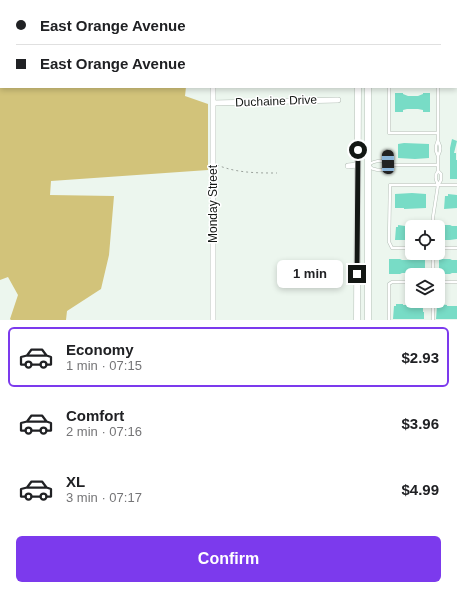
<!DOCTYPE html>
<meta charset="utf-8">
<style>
:root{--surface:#fff;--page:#f6f6f6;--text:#202124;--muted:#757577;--line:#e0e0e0;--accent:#7c3aed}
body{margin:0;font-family:Arial,sans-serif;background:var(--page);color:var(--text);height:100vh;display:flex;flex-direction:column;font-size:15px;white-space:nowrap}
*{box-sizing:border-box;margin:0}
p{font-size:13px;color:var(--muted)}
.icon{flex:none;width:22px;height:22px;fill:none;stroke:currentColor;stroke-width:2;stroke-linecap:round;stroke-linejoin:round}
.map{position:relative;height:320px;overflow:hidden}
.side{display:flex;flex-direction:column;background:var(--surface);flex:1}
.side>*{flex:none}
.banner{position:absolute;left:0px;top:0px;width:457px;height:88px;box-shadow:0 2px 6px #0003;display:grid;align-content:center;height:88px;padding:0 16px;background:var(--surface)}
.buttons{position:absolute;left:405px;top:220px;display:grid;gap:8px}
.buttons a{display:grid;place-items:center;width:40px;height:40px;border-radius:6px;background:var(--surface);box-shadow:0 2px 6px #0003;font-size:20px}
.end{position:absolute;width:18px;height:18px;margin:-9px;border:5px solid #131714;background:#fff;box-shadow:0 0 0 2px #fff}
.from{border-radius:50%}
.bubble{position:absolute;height:28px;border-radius:6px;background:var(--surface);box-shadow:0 2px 6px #0003;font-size:13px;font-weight:800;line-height:28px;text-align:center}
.car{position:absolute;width:12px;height:24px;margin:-12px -6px;border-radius:5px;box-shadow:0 0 3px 1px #0007;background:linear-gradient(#222 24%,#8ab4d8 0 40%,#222 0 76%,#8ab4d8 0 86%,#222 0)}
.banner b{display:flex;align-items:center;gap:14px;height:38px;font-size:15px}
.banner b+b{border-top:1px solid var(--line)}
.banner i{width:10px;height:10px;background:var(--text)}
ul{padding:7px 0 0;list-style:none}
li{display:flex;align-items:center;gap:12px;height:60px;margin:0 8px 6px;padding:0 8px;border:2px solid transparent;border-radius:6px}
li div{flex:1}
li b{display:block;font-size:15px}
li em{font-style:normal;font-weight:800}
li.active{border-color:var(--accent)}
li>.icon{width:36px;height:36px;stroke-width:1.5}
.primary-button{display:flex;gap:8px;margin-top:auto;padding:8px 16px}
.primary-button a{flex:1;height:46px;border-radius:6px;background:var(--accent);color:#fff;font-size:16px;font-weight:800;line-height:46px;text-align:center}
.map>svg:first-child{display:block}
.green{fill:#d2c37a}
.building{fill:#78dcc6}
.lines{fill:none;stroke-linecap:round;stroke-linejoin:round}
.service-casing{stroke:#b6c0b8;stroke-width:3.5}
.minor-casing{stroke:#b6c0b8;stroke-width:6}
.tertiary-casing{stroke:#b6c0b8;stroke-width:7}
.path{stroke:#9ba29c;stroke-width:1;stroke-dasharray:2 3;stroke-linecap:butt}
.service{stroke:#fff;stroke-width:2.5}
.minor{stroke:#fff;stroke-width:5}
.tertiary{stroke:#fff;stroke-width:6}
.route{stroke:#131714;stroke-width:5}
.labels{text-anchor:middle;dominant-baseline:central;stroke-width:3;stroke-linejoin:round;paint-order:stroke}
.street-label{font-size:12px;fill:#131714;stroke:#fff}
</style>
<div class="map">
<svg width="457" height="320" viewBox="0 0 457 320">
<rect width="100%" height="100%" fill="#ecf6ee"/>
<path class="green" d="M0,0H210V1H1V87H186L185,96L208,104V170L51,181L50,195L114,196L109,255L101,289L67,311L66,320H11L10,319L18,295L8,277L0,280Z"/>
<path class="building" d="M395,93H403V94L408,96H418L423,94V93H430V112H423V110L418,109H407L403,110V112H395Z
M452,139L457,141L454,153H456V160H457V179H450V148Z
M404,143L429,144V158L415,159L398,158V144Z
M412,193L426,194V208L404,209V208H395V194Z
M448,194L457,195V208L444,209L445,196H448Z
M398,225L405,226V227H412V240H395L396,227H398Z
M439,225H450L452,226H457V239L450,240H439Z
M389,259H400L402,260H413L415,259H425V274H415L413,273H402L400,274H389Z
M439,259H450L452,260H457V273H452L450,274H439Z
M396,304H403V305H416V304H420V306H423V312H424V319H393L394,306H396Z
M440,304L447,305V306H457V319H436L437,306H440Z"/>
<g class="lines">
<g class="service-casing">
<path id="service" d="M389,87V133H438
M387,151V162
M438,156C441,150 441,147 438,141
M391,165C388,170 380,171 374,169C372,169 370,167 368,165C375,160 381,160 390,162L391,165H438
M438,185C436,180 434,176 438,171
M433,227V217L438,185L441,180V174L438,171V156L436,151V146L438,140V87
M412,248H392L389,242L390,185H457
M438,248H457
M433,253V275
M438,282H457
M389,320V284L392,282H412
M433,320V301"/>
</g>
<g class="minor-casing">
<path id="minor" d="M213,1V0
M213,103L338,100
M348,166L357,165
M213,320V87"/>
</g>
<g class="tertiary-casing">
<path id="tertiary" d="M358,0V1
M368,0V1
M357,320L358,87
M368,320V87"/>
</g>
<path class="path" d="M217,165C237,173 256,173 277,173"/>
<use href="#service" class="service"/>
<use href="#minor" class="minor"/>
<use href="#tertiary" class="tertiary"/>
</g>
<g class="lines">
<path class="route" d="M357,274L358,150"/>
</g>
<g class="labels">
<g class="street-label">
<text transform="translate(276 101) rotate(-2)">Duchaine Drive</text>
<text transform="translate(213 204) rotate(-90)">Monday Street</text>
</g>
</g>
</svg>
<div class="buttons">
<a><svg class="icon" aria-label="locate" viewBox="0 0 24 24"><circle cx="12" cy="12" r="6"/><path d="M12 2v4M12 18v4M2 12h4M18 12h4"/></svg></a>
<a><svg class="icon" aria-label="layers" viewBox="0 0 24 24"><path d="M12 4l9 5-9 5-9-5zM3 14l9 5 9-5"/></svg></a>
</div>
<i class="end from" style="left:358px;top:150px"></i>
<i class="end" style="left:357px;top:274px"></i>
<div class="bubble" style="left:277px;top:260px;width:66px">1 min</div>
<i class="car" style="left:388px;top:162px;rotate:359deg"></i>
<div class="banner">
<b><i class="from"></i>East Orange Avenue</b>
<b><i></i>East Orange Avenue</b>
</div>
</div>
<section class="side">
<ul>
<li class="active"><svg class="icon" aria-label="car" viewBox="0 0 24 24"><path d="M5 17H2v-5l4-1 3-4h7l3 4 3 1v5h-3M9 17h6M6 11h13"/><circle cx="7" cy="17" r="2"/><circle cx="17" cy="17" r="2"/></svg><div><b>Economy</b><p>1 min · 07:15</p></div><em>$2.93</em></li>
<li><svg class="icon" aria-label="car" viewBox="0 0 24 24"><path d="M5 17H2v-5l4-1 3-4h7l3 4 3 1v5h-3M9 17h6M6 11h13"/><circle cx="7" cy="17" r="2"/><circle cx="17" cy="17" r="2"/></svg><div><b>Comfort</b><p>2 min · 07:16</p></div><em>$3.96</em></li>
<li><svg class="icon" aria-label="car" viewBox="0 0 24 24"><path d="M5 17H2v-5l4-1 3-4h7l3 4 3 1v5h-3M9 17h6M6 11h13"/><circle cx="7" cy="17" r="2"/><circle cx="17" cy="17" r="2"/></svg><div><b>XL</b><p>3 min · 07:17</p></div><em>$4.99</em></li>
</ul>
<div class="primary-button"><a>Confirm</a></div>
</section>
